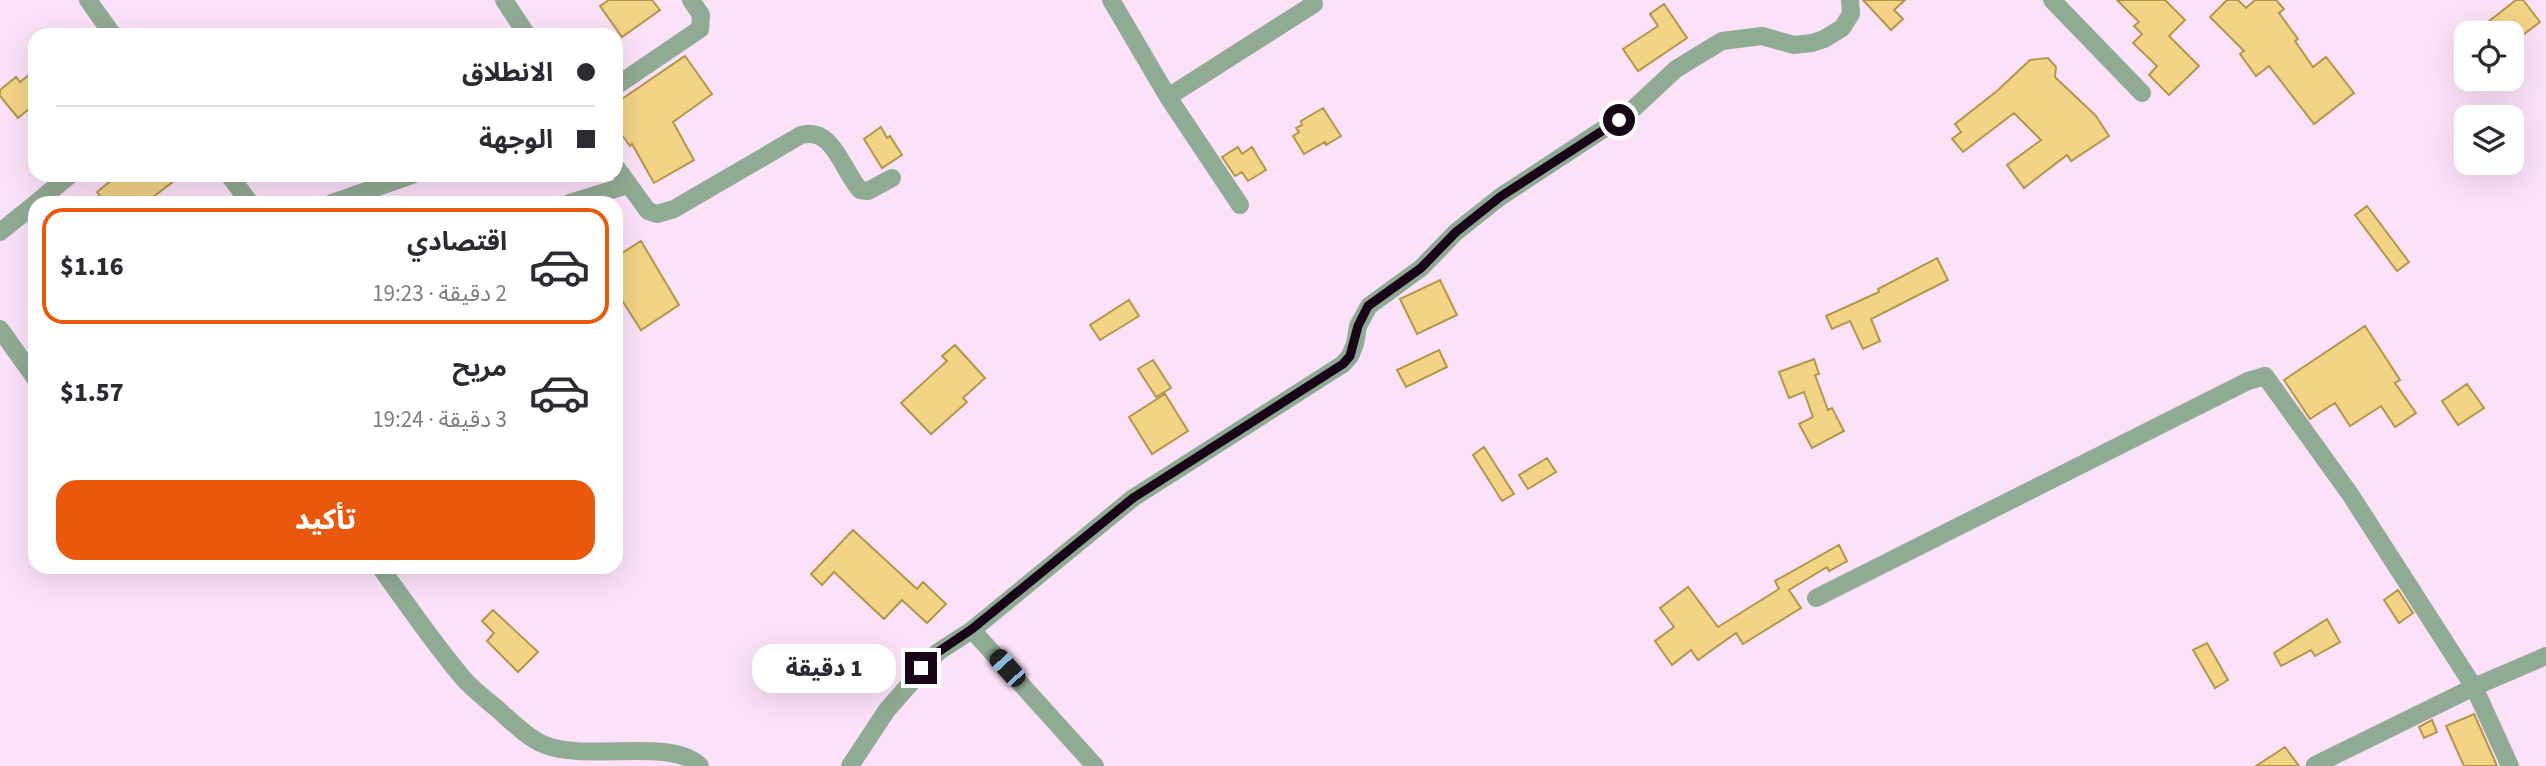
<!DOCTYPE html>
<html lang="ar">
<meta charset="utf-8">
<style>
:root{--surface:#fff;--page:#f2f2f3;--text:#2b2b33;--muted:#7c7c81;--line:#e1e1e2;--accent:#ea580c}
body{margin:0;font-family:"Source Sans 3","Noto Sans Arabic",sans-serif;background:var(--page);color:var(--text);direction:rtl;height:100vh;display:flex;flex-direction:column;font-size:26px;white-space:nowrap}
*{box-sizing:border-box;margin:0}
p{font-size:23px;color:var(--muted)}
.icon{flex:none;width:38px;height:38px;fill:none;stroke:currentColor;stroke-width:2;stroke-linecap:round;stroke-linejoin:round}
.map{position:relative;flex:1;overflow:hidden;direction:ltr}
.panel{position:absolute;left:28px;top:196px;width:595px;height:378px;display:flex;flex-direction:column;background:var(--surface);border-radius:21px;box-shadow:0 7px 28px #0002;direction:rtl}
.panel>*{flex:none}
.banner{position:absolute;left:28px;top:28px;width:595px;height:154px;border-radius:21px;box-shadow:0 7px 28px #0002;direction:rtl;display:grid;align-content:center;height:154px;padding:0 28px;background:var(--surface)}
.buttons{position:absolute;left:2454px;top:21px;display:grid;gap:14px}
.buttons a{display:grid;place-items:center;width:70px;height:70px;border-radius:14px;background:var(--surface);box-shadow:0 7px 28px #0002;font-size:35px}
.end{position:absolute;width:32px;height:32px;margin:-16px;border:9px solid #180518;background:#fff;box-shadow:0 0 0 4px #fff}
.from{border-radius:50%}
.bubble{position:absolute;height:49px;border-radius:21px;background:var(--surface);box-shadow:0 7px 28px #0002;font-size:23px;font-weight:800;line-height:49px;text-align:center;direction:rtl}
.car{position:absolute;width:21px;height:42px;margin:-21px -10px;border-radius:9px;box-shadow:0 0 5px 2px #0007;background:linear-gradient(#222 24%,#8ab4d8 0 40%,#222 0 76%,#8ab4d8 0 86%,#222 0)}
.banner b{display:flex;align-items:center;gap:24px;height:66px;font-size:26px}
.banner b+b{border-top:2px solid var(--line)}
.banner i{width:18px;height:18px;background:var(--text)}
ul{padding:12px 0 0;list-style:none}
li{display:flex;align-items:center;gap:21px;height:116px;margin:0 14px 10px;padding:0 14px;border:4px solid transparent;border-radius:21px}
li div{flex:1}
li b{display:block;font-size:26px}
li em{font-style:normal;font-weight:800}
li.current{border-color:var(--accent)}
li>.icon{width:63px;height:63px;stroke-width:1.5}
.action{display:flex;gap:14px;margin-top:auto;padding:14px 28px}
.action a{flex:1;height:80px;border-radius:21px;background:var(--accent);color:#fff;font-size:28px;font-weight:800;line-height:80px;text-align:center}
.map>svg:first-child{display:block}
.building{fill:#f3d385;stroke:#b4964a;stroke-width:2}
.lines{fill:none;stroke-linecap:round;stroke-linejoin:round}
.street{stroke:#90ab93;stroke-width:18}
.route{stroke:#180518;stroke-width:9}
</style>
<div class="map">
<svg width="2546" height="766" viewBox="0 0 2546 766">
<rect width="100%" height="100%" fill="#fbe2f9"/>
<path class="building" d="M609,0H652L660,10L622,37L600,6Z
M1863,0H1905L1894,10L1903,19L1891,30Z
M2117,0H2165L2185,20L2169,36L2199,66L2169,95L2149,75L2157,66L2133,43L2142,34L2134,26L2139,22Z
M2227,0H2238L2246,8L2255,0H2276L2284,9L2279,13L2298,39L2295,41L2313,67L2326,57L2354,93L2314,124L2269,66L2256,76L2240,54L2244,51L2210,17Z
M2516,0H2523L2540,22L2511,44V33H2474Z
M1664,4L1687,38L1638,71L1623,49L1658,26L1650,14Z
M685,56L712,94L673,122L694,160L654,183L632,144L630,146L616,127V103Z
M2048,58L2056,67L2055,77L2096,116L2109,136L2071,161L2067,155L2024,188L2007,165L2041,140L2014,113L1963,152L1952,139L1961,132L1955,124L1997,91L2030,60Z
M35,70V104L18,118L0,96V90L16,77L20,82Z
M1323,108L1341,136L1326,145L1325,142L1304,154L1293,136L1299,132L1296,128L1302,125L1301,121Z
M881,127L887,138L890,136L902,155L882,168L864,139Z
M1238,147L1242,154L1252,147L1266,170L1248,181L1242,172L1235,176L1222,157Z
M118,175H182L145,203H105L97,192Z
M2367,206L2409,262L2397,271L2355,215Z
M641,241L679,305L641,330L616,291V257Z
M1937,258L1948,280L1871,319L1880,341L1863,349L1850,321L1832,329L1826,316L1879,292L1878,289Z
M1440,280L1457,315L1417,334L1400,299Z
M1129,300L1139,316L1100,340L1090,325Z
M2365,326L2400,380L2395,383L2416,413L2395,427L2381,406L2350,426L2335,403L2310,419L2284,380Z
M955,345L985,378L963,398L967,402L931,434L901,403L947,361L942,356Z
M1439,350L1447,367L1406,387L1397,370Z
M1814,359L1819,374L1815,375L1828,410L1832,408L1844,431L1812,448L1799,424L1813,417L1804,392L1789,398L1779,372Z
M1153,360L1171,388L1156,397L1138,369Z
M2467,384L2484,408L2458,425L2442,401Z
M1165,394L1188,431L1152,454L1129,417Z
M1484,447L1514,494L1502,501L1473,455Z
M1547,458L1556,472L1528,489L1519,475Z
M853,530L917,589L923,582L946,604L927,623L902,600L884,619L834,572L822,585L811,574Z
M1839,545L1847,561L1829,571L1827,567L1789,590L1801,608L1743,644L1736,633L1698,660L1691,650L1672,665L1655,641L1674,627L1660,608L1688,587L1718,627L1779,589L1775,581Z
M2398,590L2413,613L2399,623L2384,600Z
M493,610L538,652L518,672L487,641L494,633L482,621Z
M2327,619L2340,642L2315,656L2311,650L2281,666L2274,653Z
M2207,643L2228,680L2215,688L2193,650Z
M2474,714L2494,759L2497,766H2464L2446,726Z
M2432,720L2437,732L2424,738L2419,727Z
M2285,747L2299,766H2256Z"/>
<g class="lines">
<path class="street" d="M88,0L113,35
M504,0L527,35
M1111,0L1168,97L1240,205
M2052,0L2142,93
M616,86L700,29L701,15L691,0
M1168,97L1314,4
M616,167L648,211L657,214L674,209L801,135C833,126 842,170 860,190L868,191L892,178
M229,175L250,203
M36,203L70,175
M332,203L412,175
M569,203L628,185
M0,232L35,204
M0,329L35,378
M380,567C407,604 433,643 463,678C474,691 490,702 503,714C515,725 530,739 545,745C588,762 672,737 700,766
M1816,598L2248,381L2265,376L2350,494L2474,687L2510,766
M972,630L1095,766
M2315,765L2474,687L2546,656
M850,766L887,710L938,652L972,630L1133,498L1343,364L1350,356L1355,344L1358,326L1369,306L1421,268L1456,232L1500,197L1631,111L1676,69L1722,41L1762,36L1794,45L1812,43L1824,39L1842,28L1851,14L1850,0"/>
</g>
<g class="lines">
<path class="route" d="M921,668L938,652L972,629L1133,498L1343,364L1350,356L1358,326L1368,306L1421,268L1456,232L1500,197L1619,120"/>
</g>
</svg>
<div class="buttons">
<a><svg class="icon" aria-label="locate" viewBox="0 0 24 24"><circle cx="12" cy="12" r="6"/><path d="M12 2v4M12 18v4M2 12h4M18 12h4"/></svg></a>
<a><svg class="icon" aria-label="layers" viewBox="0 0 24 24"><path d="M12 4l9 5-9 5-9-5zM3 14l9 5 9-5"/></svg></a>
</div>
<i class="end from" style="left:1619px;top:120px"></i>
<i class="end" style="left:921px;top:668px"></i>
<div class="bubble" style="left:752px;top:644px;width:144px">1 دقيقة</div>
<i class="car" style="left:1007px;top:668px;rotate:318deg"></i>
<div class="banner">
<b><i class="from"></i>الانطلاق</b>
<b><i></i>الوجهة</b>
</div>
<section class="panel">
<ul>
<li class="current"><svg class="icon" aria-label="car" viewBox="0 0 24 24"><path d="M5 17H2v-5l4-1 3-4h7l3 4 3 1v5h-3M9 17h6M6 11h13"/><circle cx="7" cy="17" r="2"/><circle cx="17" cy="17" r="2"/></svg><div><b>اقتصادي</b><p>2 دقيقة · 19:23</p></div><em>$1.16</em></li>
<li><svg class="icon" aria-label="car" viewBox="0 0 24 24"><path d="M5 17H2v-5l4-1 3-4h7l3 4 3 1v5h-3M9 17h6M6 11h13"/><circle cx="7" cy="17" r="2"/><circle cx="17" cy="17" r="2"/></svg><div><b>مريح</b><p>3 دقيقة · 19:24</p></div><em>$1.57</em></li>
</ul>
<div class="action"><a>تأكيد</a></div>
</section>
</div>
